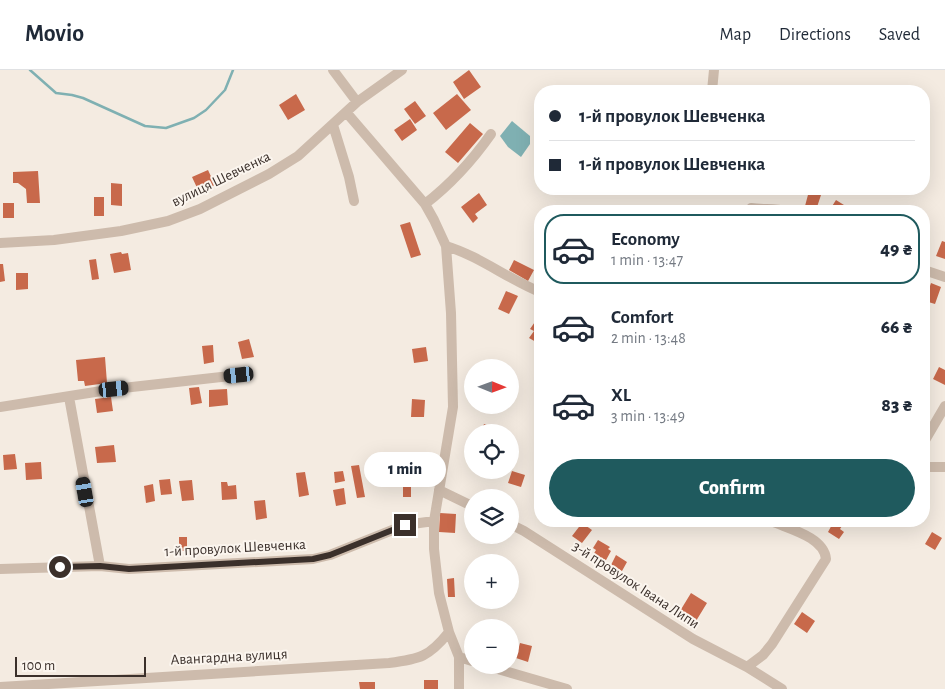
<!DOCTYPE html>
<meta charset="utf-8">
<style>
:root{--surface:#fff;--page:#f2f2f3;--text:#1f2937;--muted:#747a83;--line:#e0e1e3;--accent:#1f5a5e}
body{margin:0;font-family:"Alegreya Sans",sans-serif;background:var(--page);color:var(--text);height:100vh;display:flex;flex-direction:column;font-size:19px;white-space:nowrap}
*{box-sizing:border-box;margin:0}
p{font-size:16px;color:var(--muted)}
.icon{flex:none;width:28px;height:28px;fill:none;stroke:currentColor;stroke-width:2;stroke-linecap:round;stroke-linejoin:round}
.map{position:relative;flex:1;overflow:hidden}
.panel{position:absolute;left:534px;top:135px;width:396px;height:322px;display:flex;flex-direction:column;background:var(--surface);border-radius:20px;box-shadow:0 5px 20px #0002}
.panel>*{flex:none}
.guide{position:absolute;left:534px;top:15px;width:396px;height:110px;border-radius:20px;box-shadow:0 5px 20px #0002;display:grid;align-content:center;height:110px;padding:0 15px;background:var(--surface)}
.needle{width:32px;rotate:91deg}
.fabs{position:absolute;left:464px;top:289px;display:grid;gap:10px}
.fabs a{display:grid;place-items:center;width:55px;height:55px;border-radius:50%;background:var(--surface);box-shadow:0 5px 20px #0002;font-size:25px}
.scale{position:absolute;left:15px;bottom:12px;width:131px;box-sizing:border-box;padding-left:5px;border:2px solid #3b302b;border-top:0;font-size:14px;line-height:18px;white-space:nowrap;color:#3b302b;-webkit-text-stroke:4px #fbf5ee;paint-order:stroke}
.end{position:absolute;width:22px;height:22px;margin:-11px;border:6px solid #3b302b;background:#fff;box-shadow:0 0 0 2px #fff}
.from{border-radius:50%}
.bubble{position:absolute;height:35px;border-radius:18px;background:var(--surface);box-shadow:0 5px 20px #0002;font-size:16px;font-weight:800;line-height:35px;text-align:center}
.car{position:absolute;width:15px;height:30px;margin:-15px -8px;border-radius:6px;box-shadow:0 0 4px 1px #0007;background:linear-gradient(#222 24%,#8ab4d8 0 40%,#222 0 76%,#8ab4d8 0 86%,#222 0)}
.guide b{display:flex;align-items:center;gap:18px;height:48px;font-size:19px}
.guide b+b{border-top:1px solid var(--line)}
.guide i{width:12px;height:12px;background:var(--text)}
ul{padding:9px 0 0;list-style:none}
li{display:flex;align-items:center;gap:15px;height:70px;margin:0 10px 8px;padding:0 5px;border:2px solid transparent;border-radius:20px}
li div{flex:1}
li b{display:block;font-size:19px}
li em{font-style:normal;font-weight:800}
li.selected{border-color:var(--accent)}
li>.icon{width:45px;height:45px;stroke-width:1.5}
.cta{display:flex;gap:10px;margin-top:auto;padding:10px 15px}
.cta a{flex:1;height:58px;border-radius:30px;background:var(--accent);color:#fff;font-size:20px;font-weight:800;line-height:58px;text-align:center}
header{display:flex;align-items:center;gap:30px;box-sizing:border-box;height:70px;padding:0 25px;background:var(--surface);border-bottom:1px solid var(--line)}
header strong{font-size:24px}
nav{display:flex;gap:28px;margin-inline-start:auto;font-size:18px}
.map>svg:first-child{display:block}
.water{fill:#7fb0b2}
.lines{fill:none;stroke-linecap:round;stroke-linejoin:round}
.stream{stroke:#7fb0b2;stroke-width:2.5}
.building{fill:#c8694b}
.minor{stroke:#cdbbac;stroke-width:10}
.route{stroke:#3b302b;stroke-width:6}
.labels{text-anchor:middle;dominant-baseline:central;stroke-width:4;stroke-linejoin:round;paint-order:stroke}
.street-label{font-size:15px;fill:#3b302b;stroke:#fbf5ee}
</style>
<header>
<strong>Movio</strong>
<nav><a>Map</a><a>Directions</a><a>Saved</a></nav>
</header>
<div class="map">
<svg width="945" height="619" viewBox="0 0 945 619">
<rect width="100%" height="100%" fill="#f4ebe1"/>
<path class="water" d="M512,51L530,66V74L521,87L508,77L500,66Z"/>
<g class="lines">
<path class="stream" d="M30,0L56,23L72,25L83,28L145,56L166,58L194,48L206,40L225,20L233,0"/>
</g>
<path class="building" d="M469,0L481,17L464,29L453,12Z
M296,24L305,40L288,50L279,35Z
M457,24L471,40L446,60L433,43Z
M415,31L426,46L415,54L404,39Z
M410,49L417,60L402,71L394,60Z
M470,53L483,64L458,93L445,82Z
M208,100L215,115L199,122L192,107Z
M38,101L40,133H27L26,119L18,113H13V102Z
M111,113L122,114V136L111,135Z
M809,121L821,125L816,140L805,136Z
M479,123L487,135L475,144L478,148L473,153L461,137Z
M94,127H104V146H94Z
M836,130L844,135L841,141H829Z
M3,133H14V148H3Z
M410,152L421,185L411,188L400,155Z
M942,171L945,172V189L936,186Z
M121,182L122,184L128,183L131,200L114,203L110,184Z
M96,189L99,209L92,210L89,190Z
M514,190L534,200L528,211L509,200Z
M0,194H3L5,211L0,212Z
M16,203H28V219L16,220Z
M931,213L941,217L935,234L925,231Z
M506,221L518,226L509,244L498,239Z
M539,246L540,266L536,272L529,268L534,261L530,259Z
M249,269L254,287L242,289L238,272Z
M213,275L214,292L204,294L202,276Z
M426,277L428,291L414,293L412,279Z
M105,287L107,313L85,316L84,311H78L76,290Z
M939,297L945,300V315L933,309Z
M199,317L202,333L191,335L189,318Z
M227,319L228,335L209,337V320Z
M111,327L113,341L97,343L95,329Z
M412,329L425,330L424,347H411Z
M484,354L499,359L498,362H481Z
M114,375L116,392L97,393L95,377Z
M15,384L17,399L4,400L3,385Z
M41,392L42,409L26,410L25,393Z
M359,395L365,427L357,428L351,396Z
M399,398L411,399V427H403V417H398Z
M343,401L345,411L335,413L334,402Z
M512,401L525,405L521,417L508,413Z
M305,402L309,425L299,427L296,403Z
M170,409L172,424L161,425L159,410Z
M192,410L194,430L182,431L179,411Z
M221,412H227L228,416L236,415L237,429L222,430Z
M153,414L155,431L146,433L144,416Z
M344,418L346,434L336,436L333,420Z
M265,430L267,448L256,450L254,431Z
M440,443L456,444L455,463L439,462Z
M834,451L844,453L840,459L844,462L839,469L828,462Z
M582,453L592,460L582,473L572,466Z
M932,462L942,468L935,480L925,474Z
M179,467H187V481H179Z
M598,470L610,477L608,479L611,481L605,492L593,485L596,480L593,478Z
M616,485L627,492L622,501L611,495Z
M454,508L455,527H448L447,509Z
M691,523L707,533L696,551L680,541Z
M802,542L815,551L807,563L794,554Z
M520,573L532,576L528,592L516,588Z
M424,610H438V619H424Z
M359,612H375V619H360Z"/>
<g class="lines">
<path class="minor" d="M333,0L357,32
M712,21L714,0
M346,42L425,134L434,150L446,176L451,243L453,337L434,451V479L439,523L449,562L459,587V619
M333,55L349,107L354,131
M425,134C451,114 472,91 491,64
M751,138C763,140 774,138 786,141
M0,173L54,170L121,161L168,151L200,139L269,104L298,86L357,32L402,0
M446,176C479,186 508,209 540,222
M924,200L945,207
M69,327L100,496
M0,337L114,319L239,305
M924,372L945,336
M924,397H945
M439,420L472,436
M510,454L524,461L693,569L747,597L782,619
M0,499L100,496L129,499L313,489L330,485L405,455L434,451
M459,587L472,591
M484,595L567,619
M747,597L763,585L772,574L826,489C824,467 789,459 771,451
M0,617L389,593C420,589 429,587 449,562"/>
</g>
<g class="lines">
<path class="route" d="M60,497L100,496L129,499L313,489L330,485L405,455"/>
</g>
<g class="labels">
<g class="street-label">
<text transform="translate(221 109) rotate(-26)">вулиця Шевченка</text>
<text transform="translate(235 478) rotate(-3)">1-й провулок Шевченка</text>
<text transform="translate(636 515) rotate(33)">3-й провулок Івана Липи</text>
<text transform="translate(229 587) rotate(-3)">Авангардна вулиця</text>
</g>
</g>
</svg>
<div class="fabs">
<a><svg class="needle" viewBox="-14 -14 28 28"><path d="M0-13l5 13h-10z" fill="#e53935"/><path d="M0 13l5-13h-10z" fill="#747a83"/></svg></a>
<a><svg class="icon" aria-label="locate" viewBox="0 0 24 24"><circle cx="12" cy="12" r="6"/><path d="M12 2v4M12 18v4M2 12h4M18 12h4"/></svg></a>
<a><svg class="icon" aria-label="layers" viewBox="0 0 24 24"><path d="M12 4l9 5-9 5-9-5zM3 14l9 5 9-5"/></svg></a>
<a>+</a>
<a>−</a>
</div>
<div class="scale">100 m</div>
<i class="end from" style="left:60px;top:497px"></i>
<i class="end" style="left:405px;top:455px"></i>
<div class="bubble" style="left:364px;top:382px;width:82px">1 min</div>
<i class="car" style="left:239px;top:305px;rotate:264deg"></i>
<i class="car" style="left:114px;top:319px;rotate:84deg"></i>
<i class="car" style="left:85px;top:422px;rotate:350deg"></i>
<div class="guide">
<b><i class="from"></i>1-й провулок Шевченка</b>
<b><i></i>1-й провулок Шевченка</b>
</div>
<section class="panel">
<ul>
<li class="selected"><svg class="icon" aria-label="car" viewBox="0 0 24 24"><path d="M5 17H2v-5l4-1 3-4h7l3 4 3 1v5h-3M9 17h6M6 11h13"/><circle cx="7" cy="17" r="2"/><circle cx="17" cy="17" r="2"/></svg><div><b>Economy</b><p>1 min · 13:47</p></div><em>49 ₴</em></li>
<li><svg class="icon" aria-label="car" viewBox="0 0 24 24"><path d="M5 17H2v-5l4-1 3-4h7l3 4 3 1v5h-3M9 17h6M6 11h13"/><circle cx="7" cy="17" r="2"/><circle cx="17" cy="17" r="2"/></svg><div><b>Comfort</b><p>2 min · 13:48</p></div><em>66 ₴</em></li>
<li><svg class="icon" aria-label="car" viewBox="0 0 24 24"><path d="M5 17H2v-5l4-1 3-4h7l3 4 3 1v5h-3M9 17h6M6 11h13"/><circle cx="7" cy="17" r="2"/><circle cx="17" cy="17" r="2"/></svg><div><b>XL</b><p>3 min · 13:49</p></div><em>83 ₴</em></li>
</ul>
<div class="cta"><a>Confirm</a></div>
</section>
</div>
